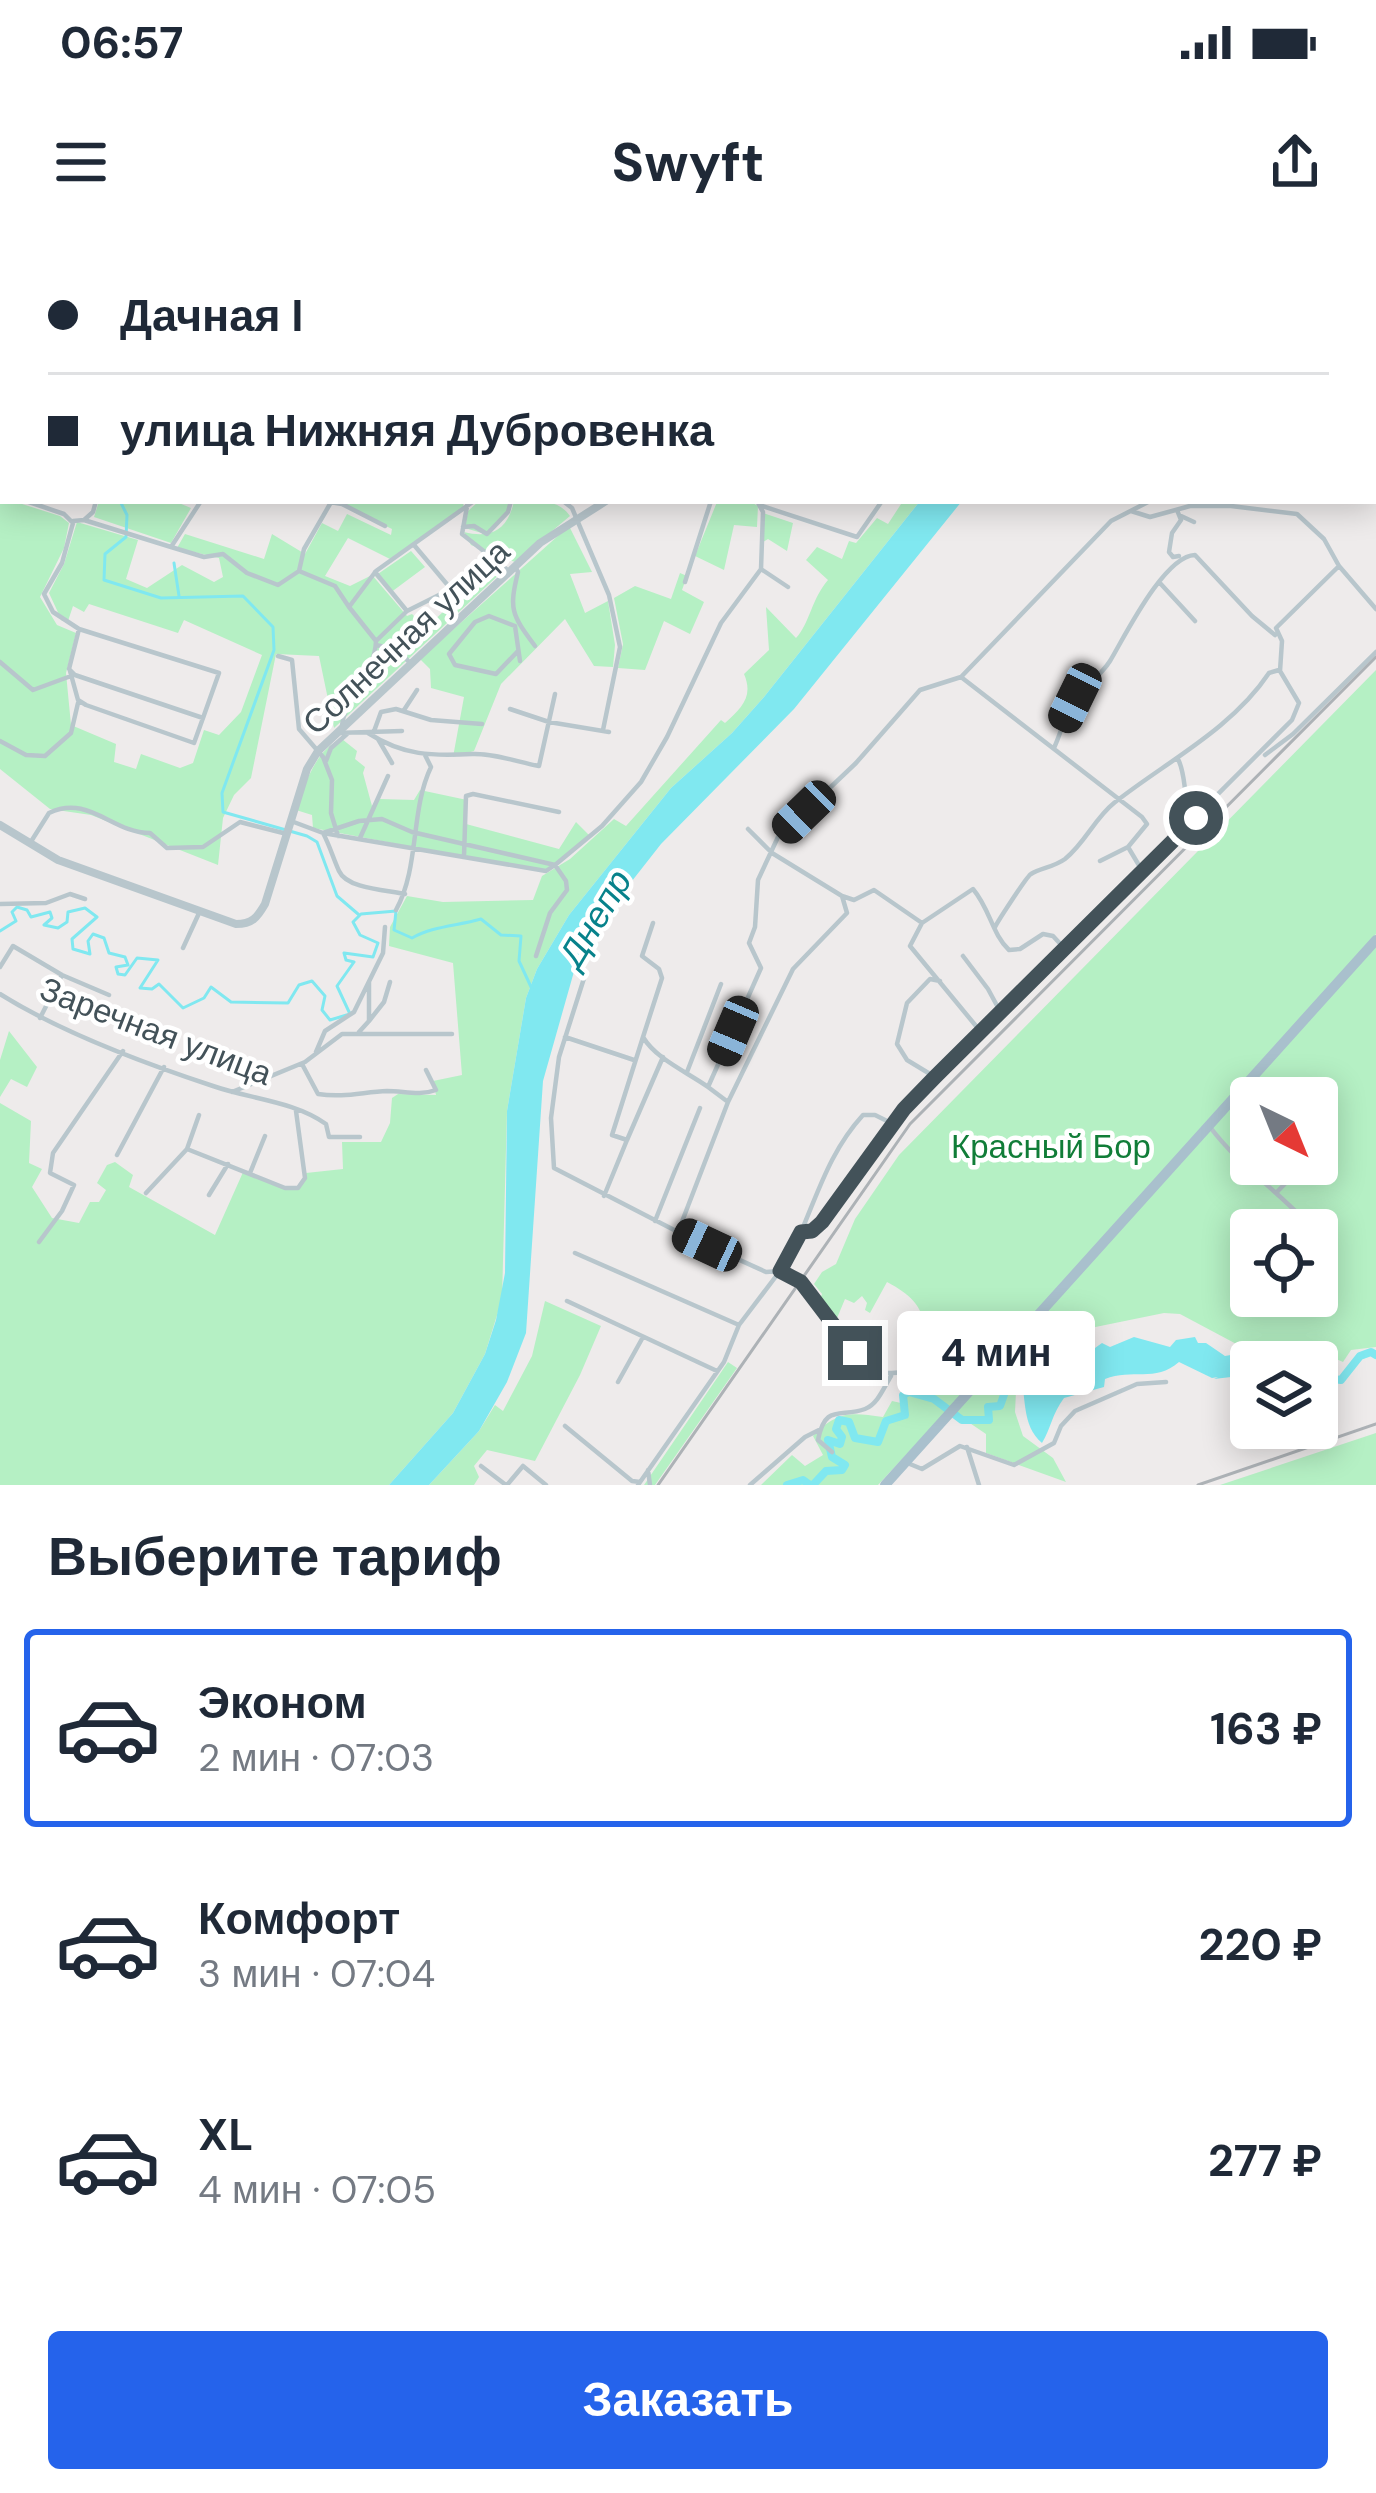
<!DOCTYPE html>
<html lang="ru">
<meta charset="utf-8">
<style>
:root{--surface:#fff;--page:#f6f6f7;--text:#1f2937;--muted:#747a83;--line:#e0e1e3;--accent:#2563eb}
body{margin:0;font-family:"DM Sans",sans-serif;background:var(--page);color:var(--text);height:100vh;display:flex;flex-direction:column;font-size:45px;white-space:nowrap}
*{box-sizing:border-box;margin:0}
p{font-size:39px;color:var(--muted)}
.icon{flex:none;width:66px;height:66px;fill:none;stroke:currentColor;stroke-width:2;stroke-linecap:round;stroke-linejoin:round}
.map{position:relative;height:1245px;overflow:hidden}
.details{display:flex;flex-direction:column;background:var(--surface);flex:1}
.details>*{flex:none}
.hud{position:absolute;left:0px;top:0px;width:1377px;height:264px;box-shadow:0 6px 30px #0003;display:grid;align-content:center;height:264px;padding:0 48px;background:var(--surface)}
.needle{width:78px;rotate:137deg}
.buttons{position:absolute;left:1230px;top:837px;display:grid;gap:24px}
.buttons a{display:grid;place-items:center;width:108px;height:108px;border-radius:12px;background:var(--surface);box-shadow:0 6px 30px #0003;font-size:60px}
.end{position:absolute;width:54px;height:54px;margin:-27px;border:15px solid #435259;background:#fff;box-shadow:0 0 0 6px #fff}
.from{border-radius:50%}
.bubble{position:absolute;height:84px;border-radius:12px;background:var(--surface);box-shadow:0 6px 30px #0003;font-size:39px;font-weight:700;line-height:84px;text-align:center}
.car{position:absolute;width:36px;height:72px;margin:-36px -18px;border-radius:15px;box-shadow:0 0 9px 3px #0007;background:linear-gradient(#222 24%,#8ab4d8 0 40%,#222 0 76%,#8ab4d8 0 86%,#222 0)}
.hud b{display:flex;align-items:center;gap:42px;height:114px;font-size:45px}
.hud b+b{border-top:3px solid var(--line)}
.hud i{width:30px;height:30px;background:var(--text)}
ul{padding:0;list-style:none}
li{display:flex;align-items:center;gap:36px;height:198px;margin:0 24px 18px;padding:0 24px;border:6px solid transparent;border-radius:12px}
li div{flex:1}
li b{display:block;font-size:45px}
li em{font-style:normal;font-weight:700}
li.current{border-color:var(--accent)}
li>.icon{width:108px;height:108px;stroke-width:1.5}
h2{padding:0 48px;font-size:54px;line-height:144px}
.primary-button{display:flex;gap:24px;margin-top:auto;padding:24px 48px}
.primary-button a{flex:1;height:138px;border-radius:12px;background:var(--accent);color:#fff;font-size:48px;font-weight:700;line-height:138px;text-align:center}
.status{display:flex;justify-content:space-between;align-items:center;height:84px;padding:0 60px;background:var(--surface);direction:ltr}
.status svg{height:33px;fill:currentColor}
header{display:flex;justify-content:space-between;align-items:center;height:156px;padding:0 48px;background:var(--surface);font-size:54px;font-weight:700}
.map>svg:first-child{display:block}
.green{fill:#b5f0c4;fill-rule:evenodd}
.water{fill:#80e8f0}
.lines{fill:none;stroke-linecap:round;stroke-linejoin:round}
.stream{stroke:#80e8f0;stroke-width:3}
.river{stroke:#80e8f0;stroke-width:8}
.minor{stroke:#b8c6cc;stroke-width:4.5}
.tertiary{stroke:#b8c6cc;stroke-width:8}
.primary{stroke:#a9c0cd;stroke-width:10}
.rail{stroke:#adb2b6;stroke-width:3}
.route{stroke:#435259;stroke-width:15}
.labels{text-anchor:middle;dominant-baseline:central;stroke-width:9;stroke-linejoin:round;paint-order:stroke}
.street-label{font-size:33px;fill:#435259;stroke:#fff}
.park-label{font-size:33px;fill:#117d38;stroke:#fff}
.water-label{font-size:36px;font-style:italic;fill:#07828b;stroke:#fff}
</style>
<div class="status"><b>06:57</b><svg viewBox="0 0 49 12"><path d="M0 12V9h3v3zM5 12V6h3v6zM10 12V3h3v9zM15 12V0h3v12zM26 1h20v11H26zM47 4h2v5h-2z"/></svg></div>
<header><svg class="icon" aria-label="menu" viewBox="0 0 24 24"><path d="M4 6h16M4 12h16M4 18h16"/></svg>Swyft<svg class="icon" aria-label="share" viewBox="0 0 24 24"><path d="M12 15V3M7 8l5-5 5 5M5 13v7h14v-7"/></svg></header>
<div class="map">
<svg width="1376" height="1245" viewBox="0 0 1376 1245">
<rect width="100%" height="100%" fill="#eeebeb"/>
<path class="green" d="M524,0H703L706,3H523Z
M0,257L60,276L69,283L64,308L40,357L57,385L76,393L66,433L71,485L116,504L114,522L136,529L141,514L180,528L193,523L204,490L219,495L241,472L262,415L184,380L178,393L89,364L84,372L73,366L68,381H62L49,353L64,324L77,282L138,300L126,339L147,348L182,325L214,342L223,337L219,318L177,308L185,294L264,319L272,294L305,314L322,283L338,291L347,274L391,295L392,289L335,261H463L464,270L390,319L348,298L325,336L350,346L372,335L407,376L412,374L426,388L445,370L437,363C458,351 479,341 496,326L503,331L334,488L319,416L276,414L251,538L234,555L223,578L218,625L91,575L50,569L0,529Z
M99,261H174L191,268L171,303L94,277Z
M479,261H508L509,270L485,294L465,288L468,271Z
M514,261C534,261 558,258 570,276L515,322L471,305L464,292C491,299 508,290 514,261Z
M749,261L758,266L757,287L734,285L724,330L695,316L717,262Z
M903,261H920L764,457L732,493L671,548L569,675L537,729L526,758L507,871L502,1059L485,1114L453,1173L389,1245H0V863L31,881L29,923L42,929L32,947L52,978L79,983L90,962H99L106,950L97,943L107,925L115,922L133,935L129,947L215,995L244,930L289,950L298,948L306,933L343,929L342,902H381L390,883L392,858L398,854L436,855L433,841L462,835L453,723L389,706L390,687L407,656L443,662L533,660L542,636L570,619L614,579L626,586L721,480L725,483C741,468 754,457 744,434L769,410L766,367L796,398C809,385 812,358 828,340L806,320L817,307L842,319L849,301L856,303L877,278L888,284Z
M763,273L793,283L787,311L768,299L763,302Z
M569,286L592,332L570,334L585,373L608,361L615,405L613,427L594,426L565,379L501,444L474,511L453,517L464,457L431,448L430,429L420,419Z
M411,311L425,327L390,353L375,336Z
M680,333L687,336L682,350L704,362L690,394L664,381L645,430L618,428L623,404L614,358L635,346L671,359Z
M1376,430V694L970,1148L963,1138L939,1126C916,1086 937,1068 887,1042L870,1073L865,1070L867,1063L862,1056L854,1063L845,1059L835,1083L819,1062L822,1054L814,1044L822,1032L836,1024L855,979L899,915Z
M342,499L357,511L355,519L365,527L363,533L372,566L380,559L414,560L420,550L467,560L466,584L559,609L576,582L590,596L545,632L313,588L312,575L296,570C305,545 315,509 342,499Z
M1376,704V1107L1351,1110L1343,1122L1297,1102L1242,1107L1180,1074L1164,1073L1066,1093L1038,1107L1017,1131L1015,1172L1023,1196L1053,1218L1066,1242L986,1213V1194L955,1173ZM1251,858H1317V924H1251ZM1251,990H1317V1056H1251Z
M9,791L37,827L27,847L11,839L0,857V820Z
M545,1061L601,1086L580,1135L535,1221L487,1210L474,1226L479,1237L474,1245H429L479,1191L495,1165L503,1171L532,1116Z
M728,1122L737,1128L655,1245H644Z
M910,1132C931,1132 952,1131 966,1150L878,1245H761L792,1215L805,1226L823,1215L813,1196C837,1171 850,1172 883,1177L892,1161L901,1163L902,1153L915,1148Z
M1376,1193V1245H1220Z"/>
<path class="water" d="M920,261H962L794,469L661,604L610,669L575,728L543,841L526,1093L507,1142L479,1191L429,1245H389L453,1173L485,1114L496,1080L505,1033L507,871L526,758L537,729L569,675L671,548L732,493L764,457Z
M1134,1097L1170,1107L1176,1100L1195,1097L1198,1103H1206L1225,1116L1236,1114L1244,1122L1251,1118L1256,1121L1251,1122V1142L1231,1137L1214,1139L1218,1137L1212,1138L1179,1122C1155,1143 1132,1128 1105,1139L1104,1147L1064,1158C1052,1174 1051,1188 1042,1203C1021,1185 1027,1157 1020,1135L1043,1128L1058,1116L1064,1119L1078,1114L1084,1119L1082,1114L1088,1107L1095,1108L1102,1103L1110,1107Z"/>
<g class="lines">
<path class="stream" d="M120,261L127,275L126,297L105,314L104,340L161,358L243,356L273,387L274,410L222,553L223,572L307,596L317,602L337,656L358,674
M174,323L179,356
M0,691L16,681L12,672L17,667L27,670L31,677L50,672L52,678L44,685L58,688L67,682L68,672L85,668L97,677L72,699L73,709L90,714L88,701L93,694L104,698L109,713L125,717L128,725L116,727L118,734L125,735L137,718L158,720L140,748L152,749L159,744L183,768L204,758L211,747L231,762L288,763L299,745L312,741L325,756L322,770L330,780L350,774L337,746L354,722L346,720L344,713L373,717L378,703L360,695L353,682L361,674L396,671L394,690L412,698C433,686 457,686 481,679L501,695L521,696L519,721L532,749"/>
<path class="river" d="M766,0L769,3
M1317,1144L1325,1138L1341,1140L1360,1116L1371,1112L1376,1115
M787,1245L803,1240L810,1245
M813,1245L826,1231L842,1230L845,1225L832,1217L828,1200L840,1204L842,1197L836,1189L839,1180L849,1182L855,1198L878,1202L886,1181L905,1175L903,1155L909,1152L934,1159L962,1180H989L988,1167L1000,1166L1005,1152L1002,1144L1018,1138"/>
<path class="minor" d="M263,0L264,3
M709,0L712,3
M869,0L872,3
M951,0L952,3
M1107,0L1114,3
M49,3V0
M105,3V0
M212,3L213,0
M325,3L326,0
M1125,3L1129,0
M0,77H3
M0,253L3,254
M26,261L64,274L73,283L62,323L44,354L53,372L79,389L219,433L203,478L75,435L69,429L79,389
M324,261L342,264L385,286
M468,261L462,294L509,331
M563,261L572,268L609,355L620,407L603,490
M330,264L304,309L299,331L335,346L349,367L376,331L474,261
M762,266L857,297L882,261
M1177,270L1181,280L1172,293L1169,312L1173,317L1179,316
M1131,271L1150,277L1190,266H1231L1297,274L1324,299L1339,326L1376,369
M1181,276L1194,282
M84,280L93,272L96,261
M73,281L84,280L171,307L201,261
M463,287L474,286L487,294L508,272L511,261
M414,305L451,349L485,333L499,321
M171,307L204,317L223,314L247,333L278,345L299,331
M515,326L518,332C509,369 511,374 535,406
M761,329L788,347
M375,332L407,371L451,349
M685,342L711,261
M1159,342L1195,381
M349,367L376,401L407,371
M515,386L489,376L475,382L449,414L455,425L496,434L518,411
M515,386L520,421
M376,405L398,410L410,423
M278,416L292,420L299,489L323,517L332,540L331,573L338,596
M0,422L33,450L71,436
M70,431L78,460L86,465L194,503L203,478
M961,437L920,450L856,523L778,597L758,640L755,687L749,703L761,728L708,847L728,862L678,992L766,1032L780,1031L794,1037L874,1132C911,1139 940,1112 970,1151
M510,469L549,482L609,492
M404,470L417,450
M342,486C345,455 375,434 376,401
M336,493L402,491
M368,493C404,516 432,516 472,514C493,513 518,522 539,526L555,454
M373,494L381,472L396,469L431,480L482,484
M378,499L392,523
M0,501L26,515L45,516L71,493L78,463
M1054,508C1061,493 1064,478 1072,464C1082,448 1100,437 1110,421C1125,396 1164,316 1195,315L1252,376L1275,395
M1265,515L1293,494L1376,412
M1178,519C1188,539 1181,562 1196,578
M326,521L331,508L347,494
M291,581L323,593L359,581L382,579L412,592L555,625L602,586L641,542L667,497L721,383L761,329L763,272L757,261
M360,598L388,536
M32,600L49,573C89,554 112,593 150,593L167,608L203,607L240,582L287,594
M464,616L466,556L473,554L559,572
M1100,621L1128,607
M1143,632L1128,607L1147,584L1142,577L961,437L1111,281L1150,261
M405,654C387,650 347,649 339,631C333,618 330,606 323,593L546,631L555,625L566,641L567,650L550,673L536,716
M842,656L854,660L874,650L922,683L973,649C990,669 992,694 1009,710L1020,709L1043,694L1053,696L1065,709
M0,664L46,663L70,654L85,659
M396,670C420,626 410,571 431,527L425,515
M653,683L642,716L659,729L662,738L643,797C656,819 687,832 708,847
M922,683L910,706L976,786L978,794
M995,687C998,681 1027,636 1031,634C1041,628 1054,627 1065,619C1085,603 1095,578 1114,563C1164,523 1231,490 1269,433L1279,430
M183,708L200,671
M963,716L988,749L1001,773
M0,727L13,706L62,735L109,755
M586,732L559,817L551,878L554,928L678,992
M0,754C62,793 143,823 213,846C250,859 294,861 326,884L329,897H360
M40,778L62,735
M369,781L384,762L390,742
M359,792L369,781V742
M565,797L634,820
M316,812L325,791L354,772L383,713L385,687
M302,824L318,854C343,858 363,852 387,851C404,851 420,856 436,850L426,830
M687,832L721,744
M935,837L907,820L897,804L907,763L930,739L940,741
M232,852L305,822L342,794H452
M728,862L793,729L847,673L842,656L772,613L748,589
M1317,884L1329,897L1317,910
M1210,887C1240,927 1281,953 1314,990
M627,900L663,817
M187,909L199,875
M117,915L164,827
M250,933L265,896
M146,953L187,909L285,948H298L305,938L296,871
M1276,953L1304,924
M209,955L228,924
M604,956L627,900L612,895L643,797
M655,981L700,868
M801,992C819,950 831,910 863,875H875L895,885
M1317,994L1329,1006
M39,1002L62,971L74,945L50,933L53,913L123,811
M575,1013L739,1085
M567,1061L717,1131
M618,1142L643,1097
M565,1186L632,1241L640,1242
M967,1207L979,1245
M832,1212L818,1200C825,1163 841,1178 865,1169C878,1164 884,1147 891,1136
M905,1222L922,1229L960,1206L1014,1225L1054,1203L1061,1186L1075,1171L1137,1144L1166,1142
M481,1226L506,1245
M648,1230L650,1245
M507,1245L523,1226L546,1245
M638,1245L724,1122L739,1085L780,1031L801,992L812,990L822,982L923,849L1292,480L1299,463L1280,431L1282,401L1276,388L1339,326
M750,1245L805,1197L819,1190"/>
<path class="tertiary" d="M826,3L827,0
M0,585L58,620L236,684C252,684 257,678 265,664L307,529L318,511L540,303L606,261"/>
<path class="primary" d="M885,1245L1376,700"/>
<path class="rail" d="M658,1245L910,884L1376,417
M1198,1245L1376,1184"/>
</g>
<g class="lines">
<path class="route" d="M855,1113L801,1042L780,1031L801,992L812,991L822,982L904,869L935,837L1196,578"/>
</g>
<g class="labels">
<g class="street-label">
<text transform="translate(406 397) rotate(-43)">Солнечная улица</text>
<text transform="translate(156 791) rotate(21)">Заречная улица</text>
</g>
<g class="park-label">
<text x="1051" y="906">Красный Бор</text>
</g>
<g class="water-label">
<text transform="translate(595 678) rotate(-59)">Днепр</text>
</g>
</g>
</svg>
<div class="buttons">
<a><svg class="needle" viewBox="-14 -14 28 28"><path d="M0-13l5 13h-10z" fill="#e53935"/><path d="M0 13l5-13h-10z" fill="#747a83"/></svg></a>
<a><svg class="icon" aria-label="locate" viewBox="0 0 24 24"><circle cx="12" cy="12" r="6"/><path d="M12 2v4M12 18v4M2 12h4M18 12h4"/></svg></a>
<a><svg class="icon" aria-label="layers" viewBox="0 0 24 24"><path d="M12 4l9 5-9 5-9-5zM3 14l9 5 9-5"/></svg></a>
</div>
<i class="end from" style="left:1196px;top:578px"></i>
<i class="end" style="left:855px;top:1113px"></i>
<div class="bubble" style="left:897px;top:1071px;width:198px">4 мин</div>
<i class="car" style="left:1075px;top:458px;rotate:206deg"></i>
<i class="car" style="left:804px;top:572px;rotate:226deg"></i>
<i class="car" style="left:733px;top:791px;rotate:203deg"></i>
<i class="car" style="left:707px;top:1005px;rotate:295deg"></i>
<div class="hud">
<b><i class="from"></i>Дачная I</b>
<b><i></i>улица Нижняя Дубровенка</b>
</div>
</div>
<section class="details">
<h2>Выберите тариф</h2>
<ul>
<li class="current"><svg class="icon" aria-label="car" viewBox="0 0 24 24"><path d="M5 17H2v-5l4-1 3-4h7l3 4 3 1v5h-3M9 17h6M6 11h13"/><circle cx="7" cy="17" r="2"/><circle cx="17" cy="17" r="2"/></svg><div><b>Эконом</b><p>2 мин · 07:03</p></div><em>163 ₽</em></li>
<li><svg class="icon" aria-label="car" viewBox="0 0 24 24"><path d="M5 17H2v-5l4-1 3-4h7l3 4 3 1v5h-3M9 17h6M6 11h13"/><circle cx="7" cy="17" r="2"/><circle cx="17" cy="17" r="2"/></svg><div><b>Комфорт</b><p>3 мин · 07:04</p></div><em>220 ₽</em></li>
<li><svg class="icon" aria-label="car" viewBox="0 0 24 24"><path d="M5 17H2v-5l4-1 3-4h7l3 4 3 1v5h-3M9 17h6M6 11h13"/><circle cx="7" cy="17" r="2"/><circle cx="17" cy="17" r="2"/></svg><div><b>XL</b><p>4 мин · 07:05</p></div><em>277 ₽</em></li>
</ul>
<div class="primary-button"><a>Заказать</a></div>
</section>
